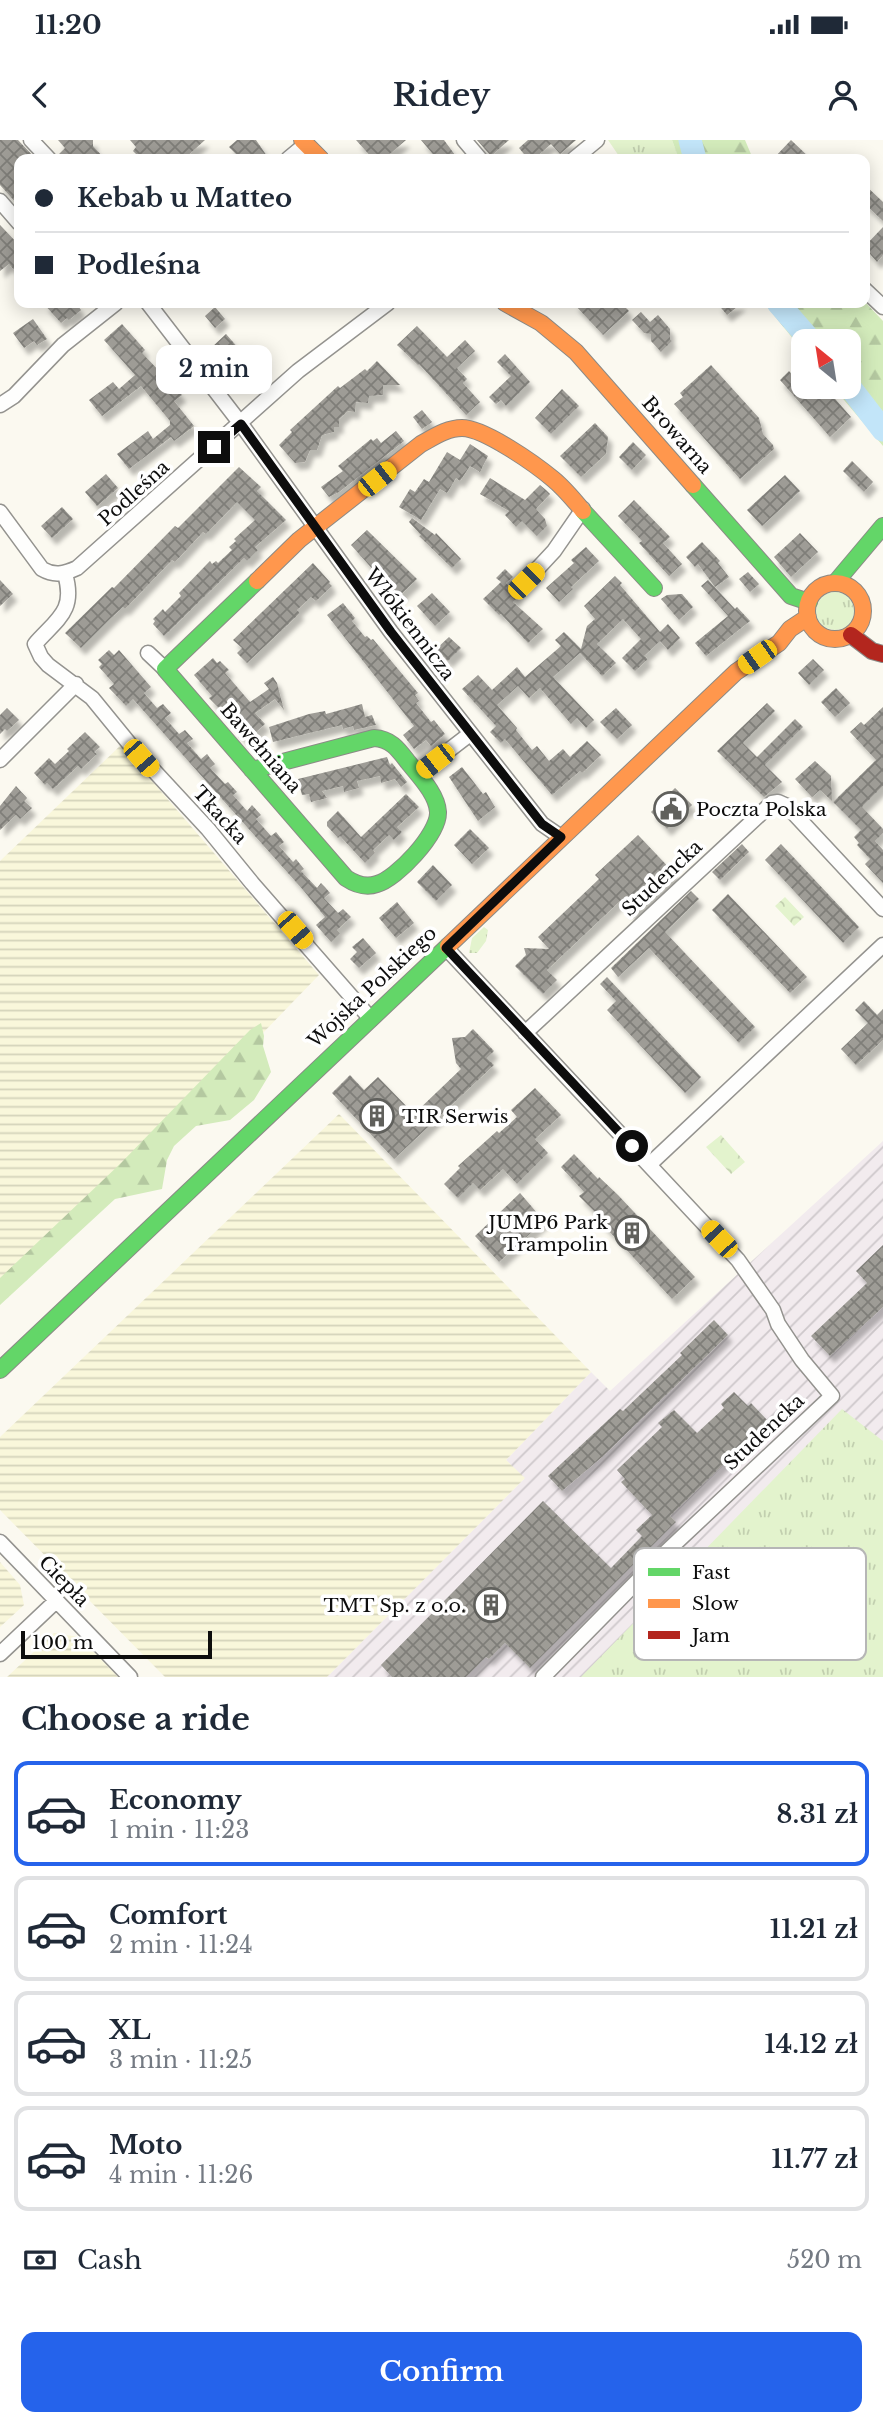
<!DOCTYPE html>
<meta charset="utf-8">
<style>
:root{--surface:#fff;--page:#f6f6f7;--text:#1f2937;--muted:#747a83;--line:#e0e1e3;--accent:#2563eb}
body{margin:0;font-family:"Libre Baskerville",serif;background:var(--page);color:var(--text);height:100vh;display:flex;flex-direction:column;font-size:26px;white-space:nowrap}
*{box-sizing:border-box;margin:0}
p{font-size:23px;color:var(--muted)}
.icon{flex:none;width:38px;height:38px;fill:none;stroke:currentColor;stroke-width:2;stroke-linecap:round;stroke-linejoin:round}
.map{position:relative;height:1537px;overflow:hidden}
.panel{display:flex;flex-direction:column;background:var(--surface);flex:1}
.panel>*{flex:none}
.banner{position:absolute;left:14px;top:14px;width:856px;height:154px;border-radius:14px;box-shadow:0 4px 18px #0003;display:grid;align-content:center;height:154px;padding:0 21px;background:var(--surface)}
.needle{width:46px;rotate:330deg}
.buttons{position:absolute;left:791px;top:189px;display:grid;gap:14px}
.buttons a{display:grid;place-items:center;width:70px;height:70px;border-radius:14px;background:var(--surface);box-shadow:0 4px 18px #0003;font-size:35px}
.scale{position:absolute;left:21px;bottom:18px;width:191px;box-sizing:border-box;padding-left:7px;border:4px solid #0d0d0d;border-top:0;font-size:19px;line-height:24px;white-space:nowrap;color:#0d0d0d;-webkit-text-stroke:5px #fff;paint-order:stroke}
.end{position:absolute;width:32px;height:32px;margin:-16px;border:9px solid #0d0d0d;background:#fff;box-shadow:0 0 0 4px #fff}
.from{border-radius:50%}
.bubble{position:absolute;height:49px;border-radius:14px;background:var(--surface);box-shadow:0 4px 18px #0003;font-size:23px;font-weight:600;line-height:49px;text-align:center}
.car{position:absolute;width:21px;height:42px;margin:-21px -10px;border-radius:9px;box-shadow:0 0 5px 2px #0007;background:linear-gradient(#f5c518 24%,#345 0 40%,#f5c518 0 76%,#345 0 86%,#f5c518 0)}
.banner b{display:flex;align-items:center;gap:24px;height:66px;font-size:26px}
.banner b+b{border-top:2px solid var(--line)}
.banner i{width:18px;height:18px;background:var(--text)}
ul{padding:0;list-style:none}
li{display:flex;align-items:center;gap:21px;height:105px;margin:0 14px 10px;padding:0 7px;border:4px solid var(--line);border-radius:14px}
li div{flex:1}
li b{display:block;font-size:26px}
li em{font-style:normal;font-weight:600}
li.current{border-color:var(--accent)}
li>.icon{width:63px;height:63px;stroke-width:1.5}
h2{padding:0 21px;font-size:32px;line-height:84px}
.pay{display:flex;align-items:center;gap:18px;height:77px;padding:0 21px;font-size:26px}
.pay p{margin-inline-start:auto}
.action{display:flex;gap:14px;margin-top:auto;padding:14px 21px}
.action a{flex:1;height:80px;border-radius:14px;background:var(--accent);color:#fff;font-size:28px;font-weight:600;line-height:80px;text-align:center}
.status{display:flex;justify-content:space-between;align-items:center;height:49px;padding:0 35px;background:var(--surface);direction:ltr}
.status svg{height:19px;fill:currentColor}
header{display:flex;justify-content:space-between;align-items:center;height:91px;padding:0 21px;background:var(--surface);font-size:32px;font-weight:600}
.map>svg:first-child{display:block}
.industrial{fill:url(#industrial-furrows)}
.farmland{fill:url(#farmland-rules)}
.grass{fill:url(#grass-tufts)}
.forest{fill:url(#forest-firs)}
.park{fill:url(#park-crowns)}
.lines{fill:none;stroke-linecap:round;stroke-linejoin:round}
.river{stroke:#c2e5f9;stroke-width:23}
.building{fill:url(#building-cross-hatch);filter:url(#shadow)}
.street-casing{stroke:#94938f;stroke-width:17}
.fast-casing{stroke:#8b8a86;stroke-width:18}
.slow-casing{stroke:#8b8a86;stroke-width:18}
.jam-casing{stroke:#8b8a86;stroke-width:18}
.street{stroke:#fefefd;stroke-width:14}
.fast{stroke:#63d668;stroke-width:16}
.slow{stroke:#ff974d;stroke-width:16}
.jam{stroke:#b3261e;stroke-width:16}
.route{stroke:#0d0d0d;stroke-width:9}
.labels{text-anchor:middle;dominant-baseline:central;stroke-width:7;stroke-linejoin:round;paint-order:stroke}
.street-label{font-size:19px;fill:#0d0d0d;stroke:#fff}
.poi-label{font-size:19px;fill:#0d0d0d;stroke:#fff;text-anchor:start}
.key{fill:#fff;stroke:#b6b6b6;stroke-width:2}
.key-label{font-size:19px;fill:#0d0d0d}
</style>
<div class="status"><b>11:20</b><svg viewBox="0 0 49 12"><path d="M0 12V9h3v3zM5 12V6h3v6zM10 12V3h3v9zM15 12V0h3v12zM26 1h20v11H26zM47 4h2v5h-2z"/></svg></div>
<header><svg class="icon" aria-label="back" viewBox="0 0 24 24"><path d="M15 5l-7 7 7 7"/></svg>Ridey<svg class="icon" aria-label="person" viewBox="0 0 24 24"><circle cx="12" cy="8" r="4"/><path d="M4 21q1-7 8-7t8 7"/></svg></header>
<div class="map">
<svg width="883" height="1537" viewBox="0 0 883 1537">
<defs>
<pattern id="industrial-furrows" width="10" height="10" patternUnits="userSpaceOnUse" patternTransform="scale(1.75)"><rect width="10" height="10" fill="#f2ebee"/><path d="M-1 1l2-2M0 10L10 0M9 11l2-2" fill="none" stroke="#cec8cb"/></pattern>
<pattern id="farmland-rules" width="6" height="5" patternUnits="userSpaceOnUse" patternTransform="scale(1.75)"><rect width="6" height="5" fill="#f9f7db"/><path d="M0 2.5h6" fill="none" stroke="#d4d3bb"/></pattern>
<pattern id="grass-tufts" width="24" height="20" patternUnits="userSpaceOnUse" patternTransform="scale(1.75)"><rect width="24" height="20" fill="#e3f3cd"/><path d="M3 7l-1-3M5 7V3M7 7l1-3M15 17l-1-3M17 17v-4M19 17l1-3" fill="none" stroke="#c2cfaf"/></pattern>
<pattern id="forest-firs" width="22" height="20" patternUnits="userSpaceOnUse" patternTransform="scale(1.75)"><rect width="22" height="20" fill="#d3ebbb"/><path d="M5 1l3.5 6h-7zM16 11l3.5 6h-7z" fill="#b4c8a0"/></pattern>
<pattern id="park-crowns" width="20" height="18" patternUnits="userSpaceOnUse" patternTransform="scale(1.75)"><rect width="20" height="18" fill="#e3f3cd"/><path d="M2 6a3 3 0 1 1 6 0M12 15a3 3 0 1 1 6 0" fill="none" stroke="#c2cfaf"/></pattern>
<pattern id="building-cross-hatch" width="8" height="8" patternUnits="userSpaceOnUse" patternTransform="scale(1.75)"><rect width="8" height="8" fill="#9e9c96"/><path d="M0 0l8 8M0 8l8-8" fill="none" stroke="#7f7e79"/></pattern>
<filter id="shadow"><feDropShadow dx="4.5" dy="7" stdDeviation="2" flood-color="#0004"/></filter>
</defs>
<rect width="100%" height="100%" fill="#fbf9f0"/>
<path class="industrial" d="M883,1001V1306L624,1537H327L524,1339L506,1320L591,1232L610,1251Z"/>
<path class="farmland" d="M121,605L319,835L200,958L0,1141V721Z
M339,974L591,1232L506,1320L525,1338L327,1537H165L0,1370V1297Z
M0,1422L20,1445L24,1465L0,1487Z
M54,1493L79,1497L118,1537H7Z"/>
<path class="grass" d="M608,0H672L679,19H621Z
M816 471a19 19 0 1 1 38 0a19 19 0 1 1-38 0Z
M484,787L488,790L486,801L477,813H469L472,798Z
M842,1269L883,1301V1537H581Z"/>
<path class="forest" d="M672,0H745L753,19H679Z
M865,162L883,181V306L833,247H849V201H803V211L764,163Z
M261,883L264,896L263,906L271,932L254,960L230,980L196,986L174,1006L167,1020L162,1049L115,1059L0,1165V1138L121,1023L250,890Z"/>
<path class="park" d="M785,757L804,777L794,786L775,766Z
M721,995L745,1022L731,1034L706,1007Z"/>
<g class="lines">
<path class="river" d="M690,0L695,19
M778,163L811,201
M849,246L883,290"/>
</g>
<path class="building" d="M0,0H18L36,19H19V66L0,45Z
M58,0H93V6L105,19H58V15L65,8Z
M130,0H205L184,19H141L133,11L136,7Z
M237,0H256L269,19H241L229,7Z
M356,0H406L384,19H373Z
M421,0H444L458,19H437Z
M477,0H509L491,16Z
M528,0H576L560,14L551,4L534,19H528L519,8Z
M791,0L811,19H773Z
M864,44L883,62V81L864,63Z
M0,85L19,105V122L15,131L9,124L0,131Z
M883,87V115L877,122L864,107Z
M43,163H76L81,170L69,180L67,178L61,183Z
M573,163H621L629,171L603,195Z
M717,163H742L727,175Z
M215,167L225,179L215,188L205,176Z
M641,172L650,182L658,175L670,189V199L672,201L661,212L651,201V194L644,193L632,180Z
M33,179L47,199L37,205L34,201L24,208L13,193Z
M122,184L145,210L142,213L182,255L174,261L194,286L174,301L171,297L129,329L117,314L148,291L153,299L170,285V281L141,246L102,276L89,260L113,242L119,249L135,235L104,200Z
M417,186L447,217L465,200L475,211L457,228L467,239L463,243L480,262L466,275L419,224L418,225L397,205Z
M226,194L247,218L251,215L257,222L239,239L211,208Z
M505,214L530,242L506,266L501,260L496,264L489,257L511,236L497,222Z
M377,221L400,245H383V255L369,256L368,263L356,262L355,272L348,271L339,279V287H334V292L322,295L317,310H310L305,322L295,323L279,305L292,292L290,290L338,246L340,248L365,229L367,231Z
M711,225L759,278L763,294L773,305L774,309L740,339L674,264L683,257L680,253Z
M789,231L809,254L817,247L825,256L829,252L851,277L830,297L780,240Z
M562,249L579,266L551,294L535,278Z
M422,270L432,282L422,289L413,277Z
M595,283L608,297L606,314L581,337L560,316Z
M396,291L404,301L339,352L329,357L321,347L343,331L338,326L371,299L373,301L377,298L381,303Z
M633,302L646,315L632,330L619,317Z
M470,304L488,316L480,332L470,326L460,341L456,338L447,353L440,349L421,380L399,367L410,349L415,352L424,339L429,342L447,312L460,320Z
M852,321L873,342L864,352L843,331Z
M239,327L261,347L257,351L286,380L255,407L258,410L247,421L244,418L164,496L153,484L155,481L153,479L163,469L165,472L181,456L179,453L210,421L212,424L216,421L218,423L232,410L229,407L236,401L234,399L255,380L237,362L206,394L203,392L175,422L172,420L125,469L123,467L111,478L81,508L65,493L112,447L114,448L175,386L178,388Z
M106,334L118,348L97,366L85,352Z
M785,335L800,351L762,386L747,370Z
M490,338L525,360L540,345L546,350L550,354L536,369L545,379L547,386L537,396L522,381L516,387L505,375L509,371L480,354Z
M634,360L670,397L663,403L682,424L669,436L639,403L642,401L618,376Z
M62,367L73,379L52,398L41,386Z
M412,378L435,395L436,393L461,419L452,428L419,396L421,395L409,382Z
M367,390L417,439L395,460L382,445L385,443L351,405Z
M800,393L818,412L791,437L774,417Z
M702,402L720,421L718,423L729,437L715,447L698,424L695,427L686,417Z
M586,407L599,421L571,447L573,449L559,462L546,448L574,423L571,420Z
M313,423L330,442L329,443L332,446L316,461L311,457L297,470L300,473L247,523L237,513L242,508L233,500Z
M505,429L513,437L506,443L519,456L513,462L543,489L528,503L501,474L499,475L483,459L501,442L496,438Z
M748,432L759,444L750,452L739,439Z
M615,436L622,443L620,445L660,492L668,484L680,498L668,510L660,501L644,516L648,519L635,531L622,518L641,499L623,479L597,504L616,523L602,536L580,513L553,537L594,580L586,588L577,578L571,584L540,548L529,558L518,546L497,565L517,588L516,590L532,610L537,606L549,621L563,609L570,617L587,601L601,615L582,633L580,631L552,655L505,599L501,603L490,592L496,586L462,549L478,535L492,550L517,527L525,537L561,506L555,500L564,492L581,509L587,486L595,479L584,466Z
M0,440L13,454L0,466Z
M708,440L735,469L737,467L750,481L706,516L695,503L728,476L701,446Z
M432,453L450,472L435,486L417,466Z
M682,454L693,467L679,480L661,459L667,455Z
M343,463L355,478L352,481L365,497L367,496L371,500L373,499L418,553L415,555L419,561L416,563L431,582L434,580L445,594L431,606L426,600L414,609L403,595L414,586L327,475Z
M449,497L461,508L448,521L436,509Z
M109,510L114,515L119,510L151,547L144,553L157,568L163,564L171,573L165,578L179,594L185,590L193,599L187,603L201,619L207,614L210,618L215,624L210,628L225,644L228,642L237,652L233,655L247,671L252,665L261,675L256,679L271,696L276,692L284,702L279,706L293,722L296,719L304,729L301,731L317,748L321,743L325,747L330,753L324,758L338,773L343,769L351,777L337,790L340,793L331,802L316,785L325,777L304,751L133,559L126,566L109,548L114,544L99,527L102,524L98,520Z
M213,518L217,523L220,521L229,530L225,533L250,562L269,549L264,543L273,537L277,543L284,570L275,559L255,573L265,584L246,601L234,588L238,585L221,566L219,568L209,558L212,556L194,535Z
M813,519L824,530L809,545L798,533Z
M836,548L850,563L835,577L821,562Z
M767,563L775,571L743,603L757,617L795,579L803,587L765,625L782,642L764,657L717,611Z
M362,564L365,577L372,575L376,585L354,590L353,586L343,589L342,585L273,602L269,587L309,574L325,571L326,574Z
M883,567V646L862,667L883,689V693L875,701L883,710V743L865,724L870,719L857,705L859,703L854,697L861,690L833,662L876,620L850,592L861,582L864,585Z
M7,568L19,580L7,591L5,589L0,594V575Z
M616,568L632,585L617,599L600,582Z
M85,592L100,607L94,612L97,614L81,629L78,626L53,649L47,643L45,645L34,633L49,618L55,624L69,611L67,609Z
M387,617L390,625L392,623L407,642L401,647L395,639L381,643L380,636L357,641L359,648L344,652L343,646L322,651L327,658L311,662L309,654L302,655L298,639Z
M815,621L831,636L832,661L820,650L812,657L795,639Z
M462,627L483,654L486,652L495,667L478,681L449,637Z
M16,646L27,658L24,661L32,668L20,679L16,675L0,690V666Z
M675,648L692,665L667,689L651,672Z
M406,654L419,667L397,687L402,692L394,700L389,695L373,710L375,713L365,723L340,696L338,698L327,686V682L338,671L361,697Z
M470,689L489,708L472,724L454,705Z
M638,695L677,736L634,776L620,761L547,830L557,840L543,854L515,826L526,815L524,808L549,809L538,797L599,739L595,735Z
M742,704L749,712L720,740L712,732Z
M781,704L859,787L843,803L765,720Z
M433,725L452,745L436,761L417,742Z
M691,751L699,759L665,792L755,887L739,903L649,808L618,837L611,828Z
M728,754L807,837L790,853L712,770Z
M397,762L414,783L396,798L379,778Z
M363,798L376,813L359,828L350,819L357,812L352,807Z
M607,837L701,937L685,953L607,870L616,861L600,844Z
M864,861L877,875L883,869V900L856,925L841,909L868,883L855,870Z
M473,889L494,911L487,918L494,925L394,1019L332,953L350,935L364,950L378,937L414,974L461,929L456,923L452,898L465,897Z
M535,948L561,975L535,999L548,1013L517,1044L503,1029L480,1050L473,1043L458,1058L444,1044L460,1028L458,1026L497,991L499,993L517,977L511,970Z
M574,1014L598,1039L599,1037L618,1055L695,1137L672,1159L595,1076L597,1074L579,1056L584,1052L561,1027Z
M520,1053L544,1081L499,1122L475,1096Z
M883,1105V1167L830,1216L811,1196L867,1143L856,1131Z
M714,1180L728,1195L602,1317L562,1351L548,1336L620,1269L623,1271L682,1215L680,1213Z
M734,1252L748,1266L751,1263L768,1281L670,1376L676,1382L530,1528L505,1503L489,1519L486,1517L466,1537H392L381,1525L543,1361L611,1428L642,1396L636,1390L652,1375L621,1342L625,1339L617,1330L662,1287L658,1283L674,1270L697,1293L724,1268L721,1264Z"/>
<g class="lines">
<g class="street-casing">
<path id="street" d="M31,0L49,19
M464,0L480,19
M288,19L306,4
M574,19L597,0
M0,61L19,83
M864,149L883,167
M148,163L241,284L391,492L542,684L561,697
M0,265L14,256L63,205L116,163
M0,372L42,429C54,436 64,434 77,428L298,231L388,163
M65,434C76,471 57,479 35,504L41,517L48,525L92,558L132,607L208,689L252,743L371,879
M526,441L554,411L583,369
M148,513L165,529
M0,620L76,544
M418,634L470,594
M446,808L738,1120L773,1170L778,1184L802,1220L832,1256L665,1413L543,1537
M525,893L772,663L778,662L787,666L883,769
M650,1024L883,805
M0,1402L130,1537
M0,1514L56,1461"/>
</g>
<g class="fast-casing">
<path id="fast" d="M693,345L791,456L809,462
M583,371L654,448
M835,443L883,386
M252,630L374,598C391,599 398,609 408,622C419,636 437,654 438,672C439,694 396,739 377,744C366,748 355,744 346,738L165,529L257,441
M0,1230L448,806"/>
</g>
<g class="slow-casing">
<path id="slow" d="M302,0L321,19
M505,163L541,183L576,212L693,345
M257,441L299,400L421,304C434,297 447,288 462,288C484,288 535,324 553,339C564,348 574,360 583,371
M807 471a28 28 0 1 1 56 0a28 28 0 1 1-56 0Z
M448,806L736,532L779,503L790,489L808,477"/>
</g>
<g class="jam-casing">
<path id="jam" d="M851,495L872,511L883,514"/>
</g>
<use href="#street" class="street"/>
<use href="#fast" class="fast"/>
<use href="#slow" class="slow"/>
<use href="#jam" class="jam"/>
</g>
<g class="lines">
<path class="route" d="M214,307L241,284L391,492L542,684L561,697L446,808L632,1006"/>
</g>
<defs>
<g id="civic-ring" transform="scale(1.75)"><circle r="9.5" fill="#fff" stroke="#60605c" stroke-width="1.5"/><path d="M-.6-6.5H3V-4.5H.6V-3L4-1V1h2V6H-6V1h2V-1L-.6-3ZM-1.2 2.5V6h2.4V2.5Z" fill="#60605c"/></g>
<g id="building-ring" transform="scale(1.75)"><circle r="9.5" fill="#fff" stroke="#60605c" stroke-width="1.5"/><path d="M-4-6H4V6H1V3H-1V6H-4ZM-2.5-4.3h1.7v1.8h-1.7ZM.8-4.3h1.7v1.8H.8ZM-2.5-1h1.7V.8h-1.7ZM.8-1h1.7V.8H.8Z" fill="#60605c"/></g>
</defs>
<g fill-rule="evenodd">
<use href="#civic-ring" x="671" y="669"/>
<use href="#building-ring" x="377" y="976"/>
<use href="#building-ring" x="632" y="1093"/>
<use href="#building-ring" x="491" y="1465"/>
</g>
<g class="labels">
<g class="street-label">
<text transform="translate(677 295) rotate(49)">Browarna</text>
<text transform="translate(134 353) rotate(-42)">Podleśna</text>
<text transform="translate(410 484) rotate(53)">Włókiennicza</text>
<text transform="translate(261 608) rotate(49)">Bawełniana</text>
<text transform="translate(220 675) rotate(48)">Tkacka</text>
<text transform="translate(662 738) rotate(-43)">Studencka</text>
<text transform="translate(372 847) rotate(-43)">Wojska Polskiego</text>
<text transform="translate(764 1292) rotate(-43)">Studencka</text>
<text transform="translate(64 1441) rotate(46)">Ciepła</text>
</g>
<g class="poi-label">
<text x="696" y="669">Poczta Polska</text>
<text x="402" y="976">TIR Serwis</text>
<text x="608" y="1082" text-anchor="end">JUMP6 Park<tspan x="608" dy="22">Trampolin</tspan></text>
<text x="466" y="1465" text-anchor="end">TMT Sp. z o.o.</text>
</g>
</g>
<rect x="634" y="1408" width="232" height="112" rx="10" class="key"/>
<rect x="648" y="1428" width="32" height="8" fill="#63d668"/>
<rect x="648" y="1459" width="32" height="9" fill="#ff974d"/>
<rect x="648" y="1491" width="32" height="8" fill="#b3261e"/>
<g class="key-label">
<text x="692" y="1439">Fast</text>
<text x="692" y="1470">Slow</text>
<text x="692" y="1502">Jam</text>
</g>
</svg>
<div class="buttons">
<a><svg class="needle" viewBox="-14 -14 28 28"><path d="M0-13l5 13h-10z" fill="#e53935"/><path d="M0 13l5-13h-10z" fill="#747a83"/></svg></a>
</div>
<div class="scale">100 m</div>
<i class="end from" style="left:632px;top:1006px"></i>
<i class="end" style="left:214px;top:307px"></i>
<div class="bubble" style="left:156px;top:205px;width:116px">2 min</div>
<i class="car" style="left:377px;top:339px;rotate:52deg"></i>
<i class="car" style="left:526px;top:441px;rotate:45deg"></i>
<i class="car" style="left:757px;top:517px;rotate:235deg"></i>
<i class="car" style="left:141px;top:618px;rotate:139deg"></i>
<i class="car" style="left:435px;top:621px;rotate:232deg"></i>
<i class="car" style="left:295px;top:790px;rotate:139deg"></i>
<i class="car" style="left:719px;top:1099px;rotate:317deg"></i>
<div class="banner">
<b><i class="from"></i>Kebab u Matteo</b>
<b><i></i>Podleśna</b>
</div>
</div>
<section class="panel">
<h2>Choose a ride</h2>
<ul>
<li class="current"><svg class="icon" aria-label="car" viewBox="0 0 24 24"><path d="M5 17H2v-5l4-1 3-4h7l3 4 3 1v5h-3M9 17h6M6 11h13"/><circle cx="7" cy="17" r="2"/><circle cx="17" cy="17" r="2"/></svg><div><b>Economy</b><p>1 min · 11:23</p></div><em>8.31 zł</em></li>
<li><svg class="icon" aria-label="car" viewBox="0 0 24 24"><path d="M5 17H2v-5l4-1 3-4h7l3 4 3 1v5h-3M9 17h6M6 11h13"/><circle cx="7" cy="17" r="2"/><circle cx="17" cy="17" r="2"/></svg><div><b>Comfort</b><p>2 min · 11:24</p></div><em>11.21 zł</em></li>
<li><svg class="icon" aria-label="car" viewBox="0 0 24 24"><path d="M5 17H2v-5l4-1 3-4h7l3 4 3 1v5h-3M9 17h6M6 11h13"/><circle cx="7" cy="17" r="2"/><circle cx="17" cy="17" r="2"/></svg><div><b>XL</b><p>3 min · 11:25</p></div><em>14.12 zł</em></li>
<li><svg class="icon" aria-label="car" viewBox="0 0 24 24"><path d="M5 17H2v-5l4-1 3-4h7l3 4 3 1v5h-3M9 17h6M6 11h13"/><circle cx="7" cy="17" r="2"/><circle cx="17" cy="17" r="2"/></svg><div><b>Moto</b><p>4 min · 11:26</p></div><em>11.77 zł</em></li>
</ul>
<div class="pay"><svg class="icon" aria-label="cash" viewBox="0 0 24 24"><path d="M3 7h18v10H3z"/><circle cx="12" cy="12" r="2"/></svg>Cash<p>520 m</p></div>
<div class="action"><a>Confirm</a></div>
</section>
